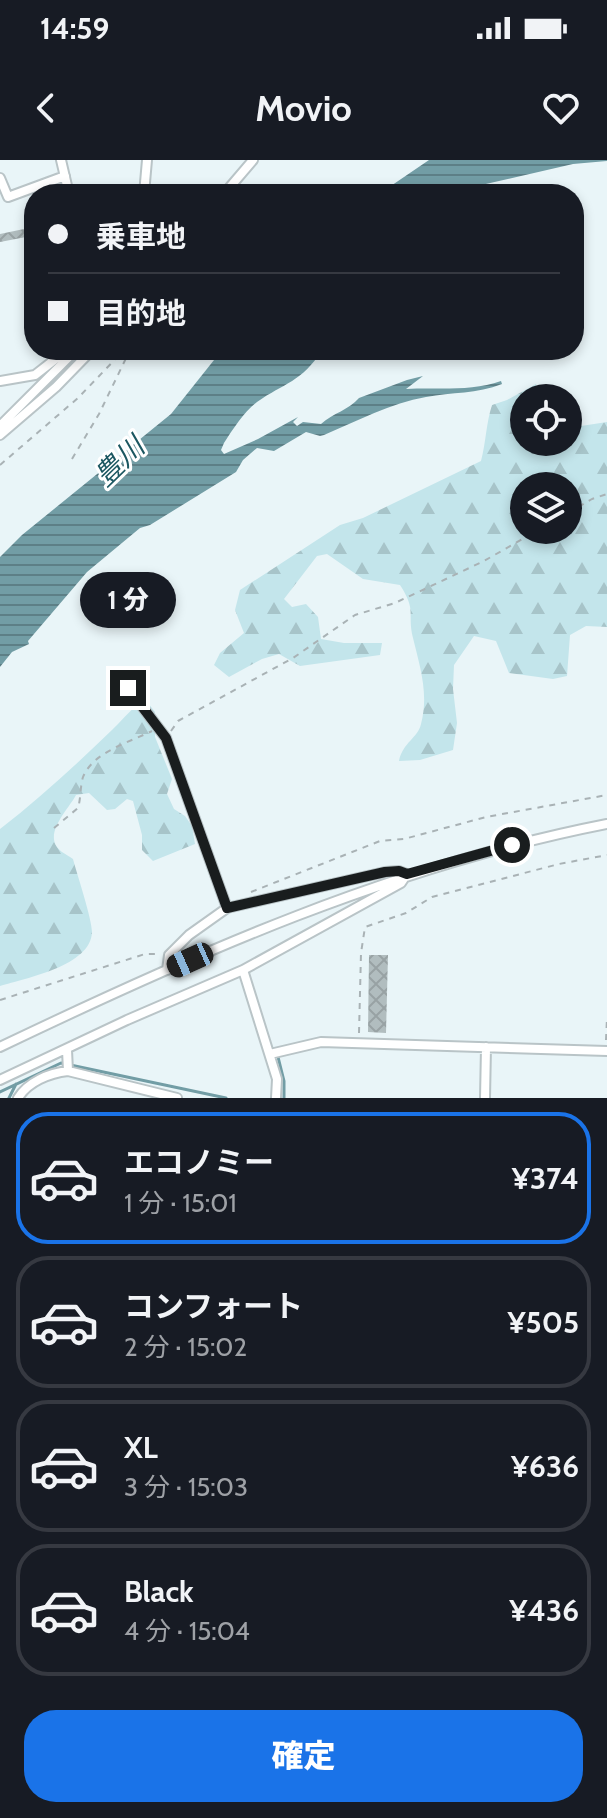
<!DOCTYPE html>
<html lang="ja">
<meta charset="utf-8">
<style>
:root{--surface:#171b24;--page:#20242c;--text:#f1f3f6;--muted:#9ea1a6;--line:#363941;--accent:#1a73e8}
body{margin:0;font-family:Cabin,"Noto Sans JP",sans-serif;background:var(--page);color:var(--text);height:100vh;display:flex;flex-direction:column;font-size:30px;white-space:nowrap}
*{box-sizing:border-box;margin:0}
p{font-size:26px;color:var(--muted)}
.icon{flex:none;width:44px;height:44px;fill:none;stroke:currentColor;stroke-width:2;stroke-linecap:round;stroke-linejoin:round}
.map{position:relative;height:938px;overflow:hidden}
.side{display:flex;flex-direction:column;background:var(--surface);flex:1}
.side>*{flex:none}
.banner{position:absolute;left:24px;top:24px;width:560px;height:176px;border-radius:32px;box-shadow:0 4px 12px #0003;display:grid;align-content:center;height:176px;padding:0 24px;background:var(--surface)}
.fabs{position:absolute;left:510px;top:224px;display:grid;gap:16px}
.fabs a{display:grid;place-items:center;width:72px;height:72px;border-radius:50%;background:var(--surface);box-shadow:0 4px 12px #0003;font-size:40px}
.end{position:absolute;width:36px;height:36px;margin:-18px;border:10px solid #191d1e;background:#fff;box-shadow:0 0 0 4px #fff}
.from{border-radius:50%}
.bubble{position:absolute;height:56px;border-radius:28px;background:var(--surface);box-shadow:0 4px 12px #0003;font-size:26px;font-weight:800;line-height:56px;text-align:center}
.car{position:absolute;width:24px;height:48px;margin:-24px -12px;border-radius:10px;box-shadow:0 0 6px 2px #0007;background:linear-gradient(#222 24%,#8ab4d8 0 40%,#222 0 76%,#8ab4d8 0 86%,#222 0)}
.banner b{display:flex;align-items:center;gap:28px;height:76px;font-size:30px}
.banner b+b{border-top:2px solid var(--line)}
.banner i{width:20px;height:20px;background:var(--text)}
ul{padding:14px 0 0;list-style:none}
li{display:flex;align-items:center;gap:24px;height:132px;margin:0 16px 12px;padding:0 8px;border:4px solid var(--line);border-radius:32px}
li div{flex:1}
li b{display:block;font-size:30px}
li em{font-style:normal;font-weight:800}
li.current{border-color:var(--accent)}
li>.icon{width:72px;height:72px;stroke-width:1.5}
.action{display:flex;gap:16px;margin-top:auto;padding:16px 24px}
.action a{flex:1;height:92px;border-radius:32px;background:var(--accent);color:#fff;font-size:32px;font-weight:800;line-height:92px;text-align:center}
.status{display:flex;justify-content:space-between;align-items:center;height:56px;padding:0 40px;background:var(--surface);direction:ltr}
.status svg{height:22px;fill:currentColor}
header{display:flex;justify-content:space-between;align-items:center;height:104px;padding:0 24px;background:var(--surface);font-size:36px;font-weight:800}
.map>svg:first-child{display:block}
.forest{fill:url(#forest-firs);fill-rule:evenodd}
.water{fill:url(#water-rules)}
.lines{fill:none;stroke-linecap:round;stroke-linejoin:round}
.stream{stroke:#729da5;stroke-width:3}
.building{fill:url(#building-cross-hatch)}
.minor-casing{stroke:#b9c4c7;stroke-width:12}
.path{stroke:#a9b2b5;stroke-width:2;stroke-dasharray:6 6;stroke-linecap:butt}
.minor{stroke:#fff;stroke-width:8}
.route{stroke:#191d1e;stroke-width:10}
.labels{text-anchor:middle;dominant-baseline:central;stroke-width:6;stroke-linejoin:round;paint-order:stroke}
.water-label{font-size:28px;font-style:italic;fill:#1b5761;stroke:#fff}
</style>
<div class="status"><b>14:59</b><svg viewBox="0 0 49 12"><path d="M0 12V9h3v3zM5 12V6h3v6zM10 12V3h3v9zM15 12V0h3v12zM26 1h20v11H26zM47 4h2v5h-2z"/></svg></div>
<header><svg class="icon" aria-label="back" viewBox="0 0 24 24"><path d="M15 5l-7 7 7 7"/></svg>Movio<svg class="icon" aria-label="heart" viewBox="0 0 24 24"><path d="M12 20l-8-8c-3-5 5-10 8-4 3-6 11-1 8 4z"/></svg></header>
<div class="map">
<svg width="607" height="938" viewBox="0 0 607 938">
<defs>
<pattern id="forest-firs" width="22" height="20" patternUnits="userSpaceOnUse" patternTransform="scale(2)"><rect width="22" height="20" fill="#c3e5eb"/><path d="M5 1l3.5 6h-7zM16 11l3.5 6h-7z" fill="#a7c4c9"/></pattern>
<pattern id="water-rules" width="6" height="5" patternUnits="userSpaceOnUse" patternTransform="scale(2)"><rect width="6" height="5" fill="#729da5"/><path d="M0 2.5h6" fill="none" stroke="#5d7f86"/></pattern>
<pattern id="building-cross-hatch" width="8" height="8" patternUnits="userSpaceOnUse" patternTransform="scale(2)"><rect width="8" height="8" fill="#b1bdbf"/><path d="M0 0l8 8M0 8l8-8" fill="none" stroke="#98a2a4"/></pattern>
</defs>
<rect width="100%" height="100%" fill="#e9f5f8"/>
<path class="forest" d="M536,224L539,238H524V282H568V268L607,262V467L586,466L570,475L567,516L553,519L509,513L496,481L474,476L454,505L453,529L457,563L453,590L420,600L399,601C403,582 418,578 421,564C429,534 420,507 413,478C407,453 417,451 400,425L363,419L327,394L317,396L284,439L292,447L306,444L318,457L321,479L344,483H382L380,495L300,506L279,494L262,499L229,517L214,505L220,493L244,473L235,450L240,430L340,365L363,358L481,301C486,282 486,264 492,245L507,240ZM568,326V370H524V326Z
M145,539L155,552V577L172,619L167,634L174,649L185,656L192,666L195,684L153,701L142,690V675L133,641L127,639L115,649L107,650L89,633L76,635C69,649 40,676 62,692C65,694 69,696 73,699C77,714 92,759 92,772C91,806 26,818 0,826V669C40,638 77,604 113,569C124,558 132,548 145,539Z"/>
<path class="water" d="M429,0H607V1L573,4L477,26L462,34H379Z
M222,190H322C302,222 284,223 257,242C244,252 233,269 224,283L221,290L224,294L258,279L298,257L293,262L297,266L303,262L321,264C333,253 349,250 359,238L407,220L423,216L406,229C437,227 471,232 501,221L502,224C477,234 452,232 426,237C391,243 357,261 324,275L320,276L306,272L274,291L257,288L243,300L236,312L150,365L140,368L87,412L28,481L29,484L12,492L0,507V397L22,375L171,254Z"/>
<g class="lines">
<path class="stream" d="M278,897L284,921V938
M0,932L61,903L226,938
M9,938L16,924"/>
</g>
<path class="building" d="M24,69L26,77L0,82V74Z
M369,795H388L386,873L368,872Z"/>
<g class="lines">
<g class="minor-casing">
<path id="minor" d="M61,0L69,34
M0,18L8,37L65,16
M144,34L147,0
M224,34L253,0
M0,221L35,215L67,190
M0,266L76,190
M0,275L56,227L92,190
M128,528L166,578L227,748
M243,810L277,919L276,938
M0,887C196,793 392,706 607,664
M67,890L68,911
M270,894L321,882L607,891
M0,920L127,860L243,810L401,723L407,714L399,711L385,712L227,748L189,775L169,795L167,810
M18,938C28,922 49,913 68,911L177,938
M485,938L486,887"/>
</g>
<path class="path" d="M72,299L99,254L130,190
M0,305L78,238L124,190
M568,353L592,339L607,334
M171,571L178,561L293,498L355,455L395,443L484,401L538,370
M54,668L78,648C81,638 80,627 83,617C93,592 130,582 152,571
M251,732L380,681L404,679L486,657L607,635
M0,840L145,794H160
M359,873L361,793L365,767L406,753L432,737L559,704L607,695
M606,880L607,858"/>
<use href="#minor" class="minor"/>
</g>
<g class="lines">
<path class="route" d="M128,528L166,578L227,748L385,712L399,711L407,714L512,685"/>
</g>
<g class="labels">
<g class="water-label">
<text transform="translate(119 301) rotate(-44)">豊川</text>
</g>
</g>
</svg>
<div class="fabs">
<a><svg class="icon" aria-label="locate" viewBox="0 0 24 24"><circle cx="12" cy="12" r="6"/><path d="M12 2v4M12 18v4M2 12h4M18 12h4"/></svg></a>
<a><svg class="icon" aria-label="layers" viewBox="0 0 24 24"><path d="M12 4l9 5-9 5-9-5zM3 14l9 5 9-5"/></svg></a>
</div>
<i class="end from" style="left:512px;top:685px"></i>
<i class="end" style="left:128px;top:528px"></i>
<div class="bubble" style="left:80px;top:412px;width:96px">1 分</div>
<i class="car" style="left:190px;top:800px;rotate:246deg"></i>
<div class="banner">
<b><i class="from"></i>乗車地</b>
<b><i></i>目的地</b>
</div>
</div>
<section class="side">
<ul>
<li class="current"><svg class="icon" aria-label="car" viewBox="0 0 24 24"><path d="M5 17H2v-5l4-1 3-4h7l3 4 3 1v5h-3M9 17h6M6 11h13"/><circle cx="7" cy="17" r="2"/><circle cx="17" cy="17" r="2"/></svg><div><b>エコノミー</b><p>1 分 · 15:01</p></div><em>¥374</em></li>
<li><svg class="icon" aria-label="car" viewBox="0 0 24 24"><path d="M5 17H2v-5l4-1 3-4h7l3 4 3 1v5h-3M9 17h6M6 11h13"/><circle cx="7" cy="17" r="2"/><circle cx="17" cy="17" r="2"/></svg><div><b>コンフォート</b><p>2 分 · 15:02</p></div><em>¥505</em></li>
<li><svg class="icon" aria-label="car" viewBox="0 0 24 24"><path d="M5 17H2v-5l4-1 3-4h7l3 4 3 1v5h-3M9 17h6M6 11h13"/><circle cx="7" cy="17" r="2"/><circle cx="17" cy="17" r="2"/></svg><div><b>XL</b><p>3 分 · 15:03</p></div><em>¥636</em></li>
<li><svg class="icon" aria-label="car" viewBox="0 0 24 24"><path d="M5 17H2v-5l4-1 3-4h7l3 4 3 1v5h-3M9 17h6M6 11h13"/><circle cx="7" cy="17" r="2"/><circle cx="17" cy="17" r="2"/></svg><div><b>Black</b><p>4 分 · 15:04</p></div><em>¥436</em></li>
</ul>
<div class="action"><a>確定</a></div>
</section>
